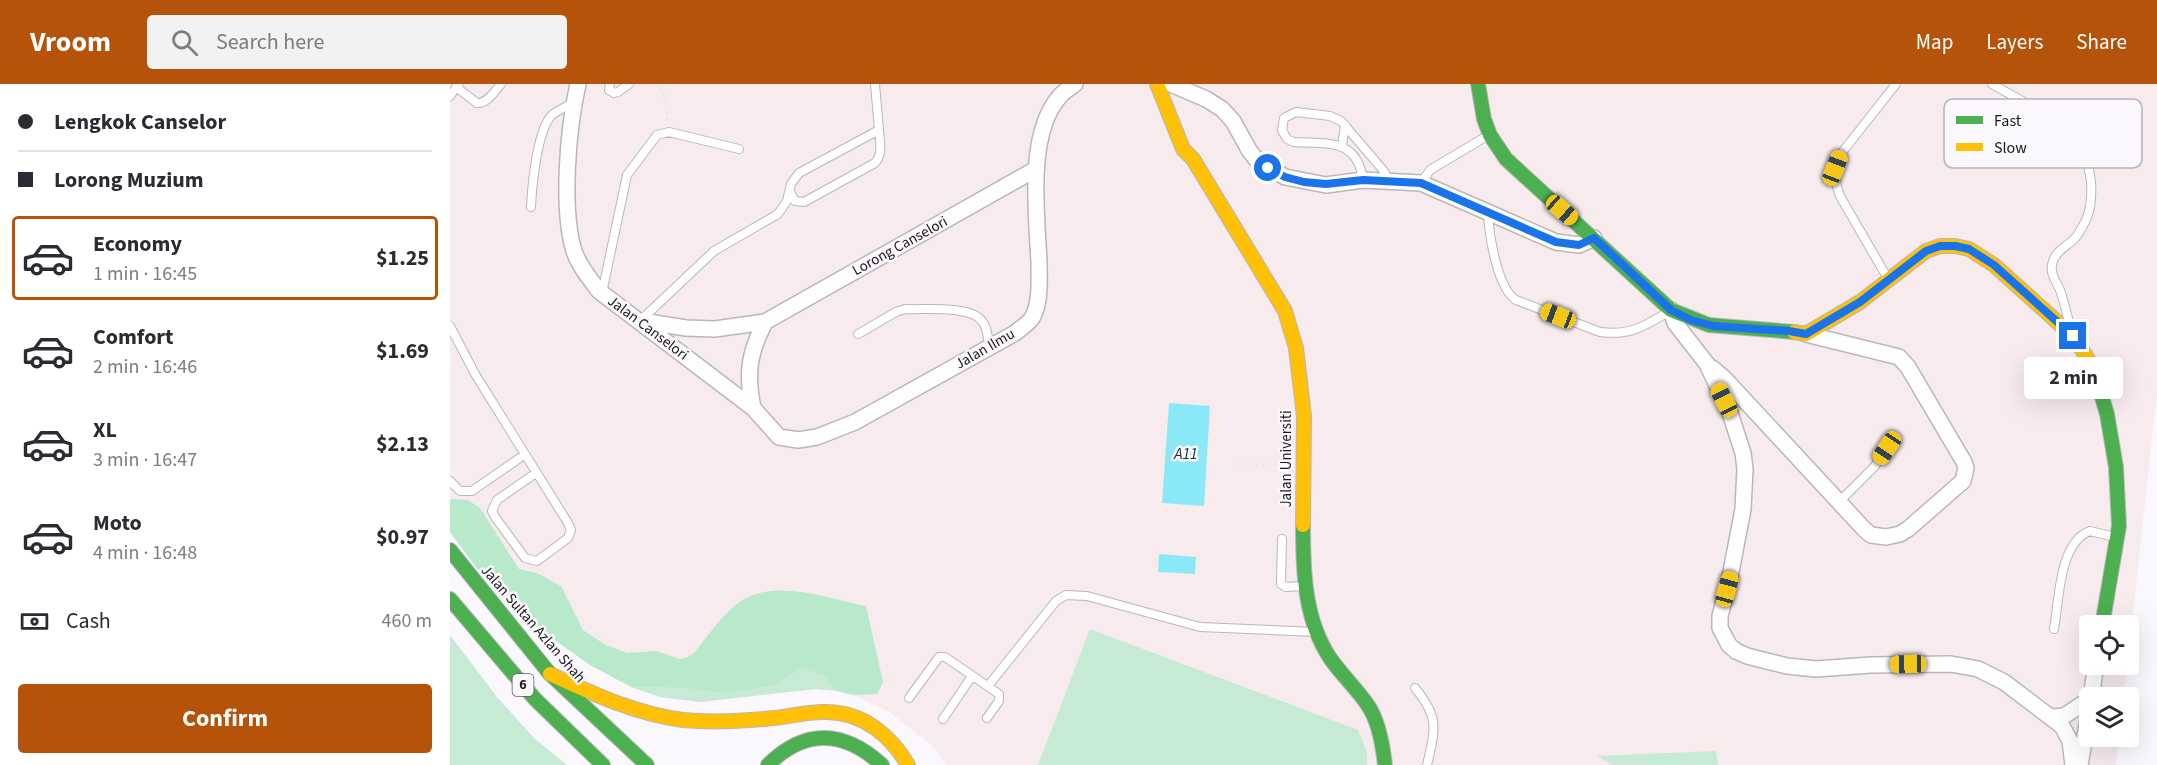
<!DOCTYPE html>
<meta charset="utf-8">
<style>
:root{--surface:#fff;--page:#f2f2f3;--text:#2b2b33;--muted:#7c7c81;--line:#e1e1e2;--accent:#b45309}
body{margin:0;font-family:"Source Sans 3",sans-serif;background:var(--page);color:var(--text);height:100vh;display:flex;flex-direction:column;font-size:22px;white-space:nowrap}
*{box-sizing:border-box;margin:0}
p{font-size:20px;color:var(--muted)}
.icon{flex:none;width:33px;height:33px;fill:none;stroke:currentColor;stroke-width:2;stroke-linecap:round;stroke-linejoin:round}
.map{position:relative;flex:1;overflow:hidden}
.sheet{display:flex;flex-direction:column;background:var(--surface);width:450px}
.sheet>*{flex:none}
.top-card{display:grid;align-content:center;height:132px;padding:0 18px;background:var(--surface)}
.fabs{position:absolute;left:1629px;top:531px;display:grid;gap:12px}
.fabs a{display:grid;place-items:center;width:60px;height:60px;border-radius:6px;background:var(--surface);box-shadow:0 6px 24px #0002;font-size:30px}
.end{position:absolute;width:27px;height:27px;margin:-14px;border:8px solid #1a73e8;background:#fff;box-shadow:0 0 0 3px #fff}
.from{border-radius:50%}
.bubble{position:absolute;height:42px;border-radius:6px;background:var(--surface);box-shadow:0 6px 24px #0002;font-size:20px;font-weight:700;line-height:42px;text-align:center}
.car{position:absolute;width:18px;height:36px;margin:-18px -9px;border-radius:8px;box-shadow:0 0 4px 2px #0007;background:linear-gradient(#f5c518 24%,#345 0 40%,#f5c518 0 76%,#345 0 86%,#f5c518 0)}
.top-card b{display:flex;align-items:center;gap:21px;height:57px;font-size:22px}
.top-card b+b{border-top:2px solid var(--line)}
.top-card i{width:15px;height:15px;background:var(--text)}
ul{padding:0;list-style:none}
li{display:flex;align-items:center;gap:18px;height:84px;margin:0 12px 9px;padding:0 6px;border:3px solid transparent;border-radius:6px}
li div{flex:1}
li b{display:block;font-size:22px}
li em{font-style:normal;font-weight:700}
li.on{border-color:var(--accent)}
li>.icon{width:54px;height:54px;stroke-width:1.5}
.pay{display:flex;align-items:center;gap:15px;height:66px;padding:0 18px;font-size:22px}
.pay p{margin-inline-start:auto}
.action{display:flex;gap:12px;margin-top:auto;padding:12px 18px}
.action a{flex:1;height:69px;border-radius:6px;background:var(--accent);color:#fff;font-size:24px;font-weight:700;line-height:69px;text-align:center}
header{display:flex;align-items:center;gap:36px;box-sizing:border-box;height:84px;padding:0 30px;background:var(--accent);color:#fff}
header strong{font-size:28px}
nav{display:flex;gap:33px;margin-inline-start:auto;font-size:21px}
.search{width:420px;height:54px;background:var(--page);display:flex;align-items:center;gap:15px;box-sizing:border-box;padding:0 21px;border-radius:6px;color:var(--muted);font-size:22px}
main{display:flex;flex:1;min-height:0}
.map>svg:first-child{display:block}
.education{fill:#f7ebed}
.green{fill:#c7ead4}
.forest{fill:#b8e9cb}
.water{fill:#8be9f7}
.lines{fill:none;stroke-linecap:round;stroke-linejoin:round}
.lane-casing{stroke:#b9b7ba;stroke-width:10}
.street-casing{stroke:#b9b7ba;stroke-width:18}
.fast-casing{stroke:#b9b7ba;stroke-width:16}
.slow-casing{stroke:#b9b7ba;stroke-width:16}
.path{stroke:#e3e3e3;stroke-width:2;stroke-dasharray:1.5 4.5;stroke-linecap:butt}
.lane{stroke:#fefeff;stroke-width:8}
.street{stroke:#fefeff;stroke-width:15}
.fast{stroke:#4caf50;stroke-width:14}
.slow{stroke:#ffc107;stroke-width:14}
.route{stroke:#1a73e8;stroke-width:8}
.labels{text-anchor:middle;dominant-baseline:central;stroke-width:5;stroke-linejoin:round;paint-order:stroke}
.shield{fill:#faf7fd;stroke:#5d5c5f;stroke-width:1.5}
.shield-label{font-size:14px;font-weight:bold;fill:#1a191b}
.street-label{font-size:15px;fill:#1a191b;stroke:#faf7fd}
.water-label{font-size:16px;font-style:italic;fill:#193034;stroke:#faf7fd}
.key{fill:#faf7fd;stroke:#b7b4b9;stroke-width:1.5}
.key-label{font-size:16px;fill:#1a191b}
</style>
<header>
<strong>Vroom</strong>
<div class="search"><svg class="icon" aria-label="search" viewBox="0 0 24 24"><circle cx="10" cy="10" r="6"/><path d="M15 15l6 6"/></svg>Search here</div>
<nav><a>Map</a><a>Layers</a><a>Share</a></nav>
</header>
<main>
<section class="sheet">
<div class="top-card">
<b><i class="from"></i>Lengkok Canselor</b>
<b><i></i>Lorong Muzium</b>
</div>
<ul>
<li class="on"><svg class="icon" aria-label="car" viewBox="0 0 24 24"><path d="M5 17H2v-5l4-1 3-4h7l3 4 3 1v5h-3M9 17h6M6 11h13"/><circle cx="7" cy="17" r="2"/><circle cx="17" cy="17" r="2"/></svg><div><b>Economy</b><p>1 min · 16:45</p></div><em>$1.25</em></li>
<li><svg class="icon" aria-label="car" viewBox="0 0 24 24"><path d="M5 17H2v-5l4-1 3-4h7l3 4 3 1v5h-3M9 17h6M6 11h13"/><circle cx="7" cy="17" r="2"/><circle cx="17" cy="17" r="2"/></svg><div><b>Comfort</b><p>2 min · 16:46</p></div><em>$1.69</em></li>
<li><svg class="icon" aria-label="car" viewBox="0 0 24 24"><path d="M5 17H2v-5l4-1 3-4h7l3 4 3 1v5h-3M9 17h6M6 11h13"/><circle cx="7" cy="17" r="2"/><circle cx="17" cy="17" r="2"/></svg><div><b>XL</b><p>3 min · 16:47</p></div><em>$2.13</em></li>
<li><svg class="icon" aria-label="car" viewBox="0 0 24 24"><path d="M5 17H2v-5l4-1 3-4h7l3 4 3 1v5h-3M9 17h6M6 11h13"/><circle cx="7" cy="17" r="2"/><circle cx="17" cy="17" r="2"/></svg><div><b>Moto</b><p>4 min · 16:48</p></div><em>$0.97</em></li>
</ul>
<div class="pay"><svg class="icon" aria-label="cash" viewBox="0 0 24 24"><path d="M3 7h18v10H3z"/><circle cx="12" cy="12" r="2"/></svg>Cash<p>460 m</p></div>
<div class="action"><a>Confirm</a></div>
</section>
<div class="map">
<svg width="1707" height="681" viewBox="0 0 1707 681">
<rect width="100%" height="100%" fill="#faf8fc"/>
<path class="education" d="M0,0H1707V309L1679,566L1678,542H1640V580L1677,581L1673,613L1640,614V652L1669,653L1666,681H497L484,663L438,627L403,611L387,607L366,605L250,618L210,613L181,603L140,581L75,535L0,448Z"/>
<path class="green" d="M640,545L908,646L917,668V681H588Z
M0,551L47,613L85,655L117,681H0Z
M351,584L373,591L387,607L366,605L250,618L210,613L181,603L232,604L273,609L322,602Z
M1266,667L1268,681H1162L1147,672Z"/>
<path class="forest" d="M0,415L18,416L30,424L69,485L87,489L111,502L133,546L154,560L177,569L206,567L230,575L237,573L244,569C256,554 268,537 283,523C319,491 374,514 416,522L433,598L427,610L403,611L387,607L373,591L351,584L322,602L273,609L232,604L181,603L140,581L75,535L25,482L0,448Z"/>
<path class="water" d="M719,319L760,322L754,422L712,419Z
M709,470L746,473L745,490L708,488Z"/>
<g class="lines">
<g class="lane-casing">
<path id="lane" d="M160,0L159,6L164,9L168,8L179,0
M425,0L429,46
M1542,0C1584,25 1636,43 1641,98C1642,112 1641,126 1635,138C1632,143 1629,150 1625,154C1617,163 1604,167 1602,181C1600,191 1607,198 1610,206C1614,218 1617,230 1620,242
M6,3L27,19C37,20 45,7 51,0
M0,12L8,1
M892,62L895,41
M913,96C907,54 878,60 844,58L837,55L832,46L834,34L846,28L880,32L891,37L933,86L939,97
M971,99L980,86L1037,52
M81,123C82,102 87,46 102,31C108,26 116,23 123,19
M1038,129C1039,150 1047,204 1066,216L1150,248C1181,252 1194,242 1220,227
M1438,195L1390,112C1384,97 1385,86 1390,71L1446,0
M152,209L177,91L207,51L219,48L289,65
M191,236L264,167L328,130L337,117L341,100L349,89L429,46C430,58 433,70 425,79L354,118L345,117L340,108
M0,242L25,290L118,439L121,446L118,454L87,477L75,474L45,433L42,427L47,416L86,389
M408,250L446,228L455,225C474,226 520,221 532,237C538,244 538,255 539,264
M0,397L10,407H22L74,371
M1388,419L1425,382L1437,364
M832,455L831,500L836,503L854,502
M1604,545C1609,517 1609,458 1640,447L1665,453
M538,602L606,517L616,511L637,512L750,543L866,548
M965,604C990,634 985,646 977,681
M459,614L489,573H495L549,610V617L537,634
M493,635L522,592"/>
</g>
<g class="street-casing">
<path id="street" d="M128,0C118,44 111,124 124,167C129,182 140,195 149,207L303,324L329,353L348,356L367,353L405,338L565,249C570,245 579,239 582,234C591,219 589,195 589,179C587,131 576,50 610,12C614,7 620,4 625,0
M721,0L756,15L772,25L783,37L799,66L806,75L835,93L876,101L913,96L971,99L1106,158L1129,161L1144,154
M1221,226L1225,239L1257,280L1280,329L1293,369L1295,385L1293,425L1280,493L1270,532V544L1279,561L1286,567L1297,572L1337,582L1366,585L1421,581L1501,580L1528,585L1554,598L1612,642L1620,657L1623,681
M192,237L236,244L265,245L315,238L586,85
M1262,284L1274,294L1414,445L1421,451L1436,453L1450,450L1458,445L1513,397L1516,384L1514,378L1458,283L1449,273L1356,250
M303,324C296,289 299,269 315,238
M1641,614L1646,580
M1602,633L1614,632L1640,615
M1630,681L1640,623"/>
</g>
<g class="fast-casing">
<path id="fast" d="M1028,0L1034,35L1040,51L1056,75L1221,226L1259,241L1344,248
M1643,283L1657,330L1666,383L1669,442L1652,542
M853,441C853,486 854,535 880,574C891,590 906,604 917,620C928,635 933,663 935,681
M0,466L100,590L197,681
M0,515L85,615L153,681
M318,681C355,644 394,646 432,681"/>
</g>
<g class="slow-casing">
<path id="slow" d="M707,0L733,65L743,75L835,227L846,264L854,332L853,441
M1344,248L1356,250L1410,218L1476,167L1490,162H1505L1519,165L1544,181L1623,252L1643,283
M100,590C143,610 186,630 233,636C263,639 294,637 324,634C342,632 360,627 378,628C414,629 441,652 458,681"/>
</g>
<path class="path" d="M208,0C215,11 217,24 217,37
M788,380L836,381"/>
<use href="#lane" class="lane"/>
<use href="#street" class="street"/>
<use href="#fast" class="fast"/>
<use href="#slow" class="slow"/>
</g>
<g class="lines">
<path class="route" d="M818,84L835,93L854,98L876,100L913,96L971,99L1106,158L1129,161L1144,154L1221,226L1241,236L1263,242L1339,247L1356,250L1410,218L1476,167L1490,162H1505L1519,165L1544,181L1623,252"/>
</g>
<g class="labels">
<rect class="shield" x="62.5" y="590" width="21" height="22" rx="4.5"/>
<g class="shield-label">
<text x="73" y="601">6</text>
</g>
<g class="street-label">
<text transform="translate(450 162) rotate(-29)">Lorong Canselori</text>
<text transform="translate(198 244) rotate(37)">Jalan Canselori</text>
<text transform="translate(535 265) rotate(-30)">Jalan Ilmu</text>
<text transform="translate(836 375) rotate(-90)">Jalan Universiti</text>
<text transform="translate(83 540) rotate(49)">Jalan Sultan Azlan Shah</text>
</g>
<g class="water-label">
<text x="736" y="370">A11</text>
</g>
</g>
<rect x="1494" y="15" width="198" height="69" rx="9" class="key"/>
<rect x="1506" y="32" width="27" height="8" fill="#4caf50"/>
<rect x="1506" y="59" width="27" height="8" fill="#ffc107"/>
<g class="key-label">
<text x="1544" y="42">Fast</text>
<text x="1544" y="69">Slow</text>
</g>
</svg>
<div class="fabs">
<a><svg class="icon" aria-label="locate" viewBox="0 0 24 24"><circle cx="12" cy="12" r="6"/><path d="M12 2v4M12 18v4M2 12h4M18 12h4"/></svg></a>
<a><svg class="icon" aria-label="layers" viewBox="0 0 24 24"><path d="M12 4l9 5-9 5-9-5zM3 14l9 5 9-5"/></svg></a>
</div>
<i class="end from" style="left:818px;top:84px"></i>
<i class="end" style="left:1623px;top:252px"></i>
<div class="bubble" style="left:1574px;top:273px;width:99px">2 min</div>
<i class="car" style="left:1385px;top:84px;rotate:21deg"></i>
<i class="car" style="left:1112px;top:126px;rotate:131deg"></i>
<i class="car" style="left:1108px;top:232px;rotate:291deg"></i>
<i class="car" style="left:1274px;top:316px;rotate:333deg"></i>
<i class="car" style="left:1437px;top:364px;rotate:214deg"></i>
<i class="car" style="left:1277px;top:505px;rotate:15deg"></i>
<i class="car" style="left:1458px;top:580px;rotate:269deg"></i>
</div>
</main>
